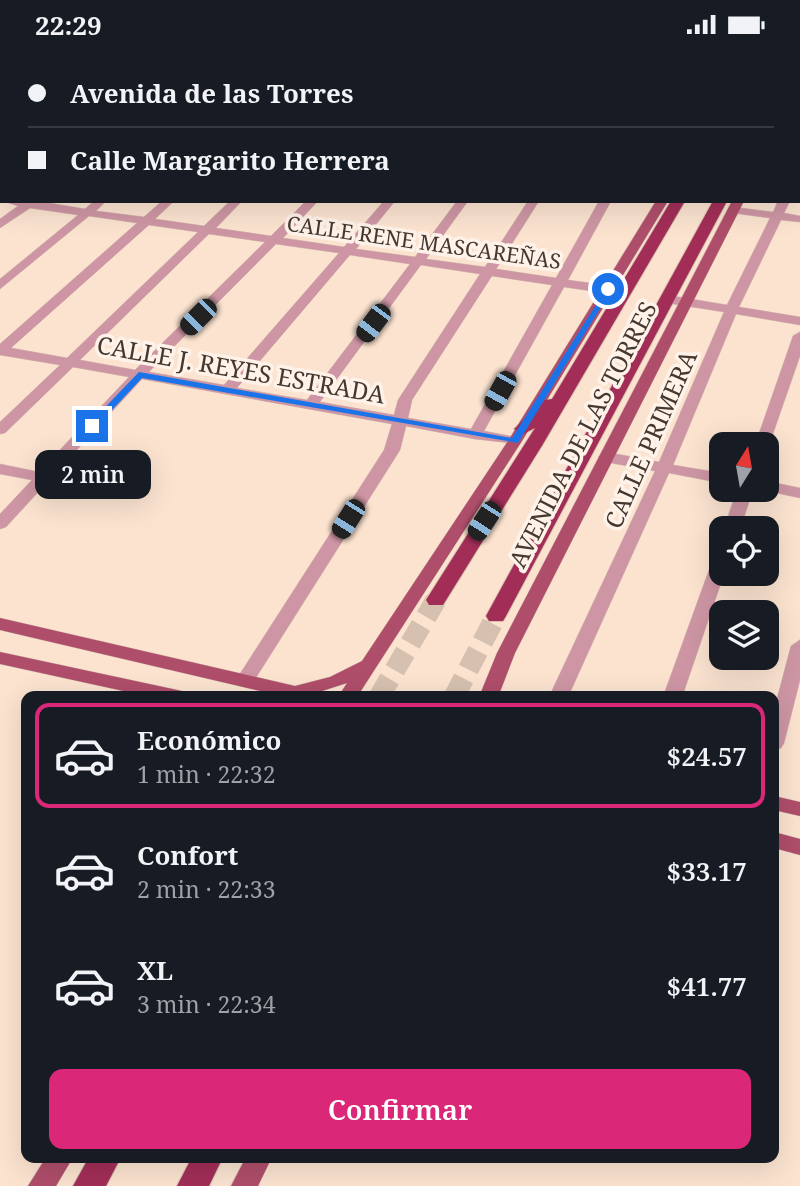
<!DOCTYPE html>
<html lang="es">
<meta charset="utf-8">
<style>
:root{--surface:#171b24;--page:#20242c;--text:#f1f3f6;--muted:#9ea1a6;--line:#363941;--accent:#db2777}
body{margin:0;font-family:"Noto Serif",serif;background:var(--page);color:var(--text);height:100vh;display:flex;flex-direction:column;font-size:26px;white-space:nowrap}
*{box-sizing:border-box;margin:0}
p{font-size:23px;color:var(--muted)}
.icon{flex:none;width:38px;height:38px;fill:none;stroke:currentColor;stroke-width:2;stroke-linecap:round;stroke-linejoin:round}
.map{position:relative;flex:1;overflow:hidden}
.sheet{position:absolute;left:21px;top:642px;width:758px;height:472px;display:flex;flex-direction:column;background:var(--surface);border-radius:14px;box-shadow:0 7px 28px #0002}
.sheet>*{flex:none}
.guide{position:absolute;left:0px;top:0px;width:802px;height:154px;box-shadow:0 7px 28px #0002;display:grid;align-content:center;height:154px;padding:0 28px;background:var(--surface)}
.needle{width:46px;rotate:11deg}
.buttons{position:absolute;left:709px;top:383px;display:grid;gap:14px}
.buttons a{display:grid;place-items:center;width:70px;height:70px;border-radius:14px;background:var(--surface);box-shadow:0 7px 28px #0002;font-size:35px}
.end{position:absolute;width:32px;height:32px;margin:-16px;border:9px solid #1a73e8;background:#fff;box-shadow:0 0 0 4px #fff}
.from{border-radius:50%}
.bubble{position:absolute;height:49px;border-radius:14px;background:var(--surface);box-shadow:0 7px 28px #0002;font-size:23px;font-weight:600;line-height:49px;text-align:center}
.car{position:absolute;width:21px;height:42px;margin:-21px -10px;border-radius:9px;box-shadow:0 0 5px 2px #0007;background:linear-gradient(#222 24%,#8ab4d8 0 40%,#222 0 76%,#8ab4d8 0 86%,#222 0)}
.guide b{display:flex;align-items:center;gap:24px;height:66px;font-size:26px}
.guide b+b{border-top:2px solid var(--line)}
.guide i{width:18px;height:18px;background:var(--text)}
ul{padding:12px 0 0;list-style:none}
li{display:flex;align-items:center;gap:21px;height:105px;margin:0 14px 10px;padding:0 14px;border:4px solid transparent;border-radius:14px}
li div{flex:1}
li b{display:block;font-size:26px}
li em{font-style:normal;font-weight:600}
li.current{border-color:var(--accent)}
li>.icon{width:63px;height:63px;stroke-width:1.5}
.cta{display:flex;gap:14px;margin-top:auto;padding:14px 28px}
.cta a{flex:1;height:80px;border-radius:14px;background:var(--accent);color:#fff;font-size:28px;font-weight:600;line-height:80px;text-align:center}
.status{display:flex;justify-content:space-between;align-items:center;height:49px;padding:0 35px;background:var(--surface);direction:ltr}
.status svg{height:19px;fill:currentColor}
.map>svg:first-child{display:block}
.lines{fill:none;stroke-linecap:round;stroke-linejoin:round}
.highway-tunnel{stroke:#d6c1b0;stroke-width:21;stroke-dasharray:21 10;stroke-linecap:butt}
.minor-casing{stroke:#d6c1b0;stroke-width:1}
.major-casing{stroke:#d6c1b0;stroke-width:1}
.highway-casing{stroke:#d6c1b0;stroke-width:2}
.minor{fill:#ce96a4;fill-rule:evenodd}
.major{fill:#af4e6b;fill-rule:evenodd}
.highway{fill:#a22e57;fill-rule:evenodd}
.route{fill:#1a73e8}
.labels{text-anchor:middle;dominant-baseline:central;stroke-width:7;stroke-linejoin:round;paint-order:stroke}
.far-street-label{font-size:21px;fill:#44382f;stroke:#fff2e9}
.street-label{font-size:24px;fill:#44382f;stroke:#fff2e9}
</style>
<div class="status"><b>22:29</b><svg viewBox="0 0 49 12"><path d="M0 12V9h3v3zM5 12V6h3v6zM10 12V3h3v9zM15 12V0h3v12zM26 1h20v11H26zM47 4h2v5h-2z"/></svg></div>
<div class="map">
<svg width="800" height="1137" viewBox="0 0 800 1137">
<rect width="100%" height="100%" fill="#fbe3d0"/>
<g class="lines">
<path class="highway-tunnel" d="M379,648L436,551
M454,648L496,567"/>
<g class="minor-casing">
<path id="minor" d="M21,0H43L44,2H23Z
M146,0H169L170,2H148Z
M229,0H240L228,2Z
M296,0H315L316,2H298Z
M420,0H439L440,2H422Z
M474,0H485L473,2Z
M539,0H558L559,2H541Z
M628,0H643L644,2H630Z
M2,5V11L0,12V6Z
M0,43H2V49H0Z
M0,122H2L0,129Z
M3,152H37L85,160L94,152H106L96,162L144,168L162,152H174L155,170L204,177L230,152H242L216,179L271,187L306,152H318L283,189L344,198L384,152H395L356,200L415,208L457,152H468L426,210L485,218L528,152H539L496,220L556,229L599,152H611L568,231L626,239L632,243L626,247L564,238L484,382L520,389V395L475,390L406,377L400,401L252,635L245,637L236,631L384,401L392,375L142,330L6,478L0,480V465L32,431L0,425V415L39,423L129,328L73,318L5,384L0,385V373L60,316L0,306V295L137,174L89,167L0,240V230L78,166L30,159L0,179V170L18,157ZM149,176L198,183L67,309L11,299ZM209,185L265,193L135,321L80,311ZM276,195L339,204L224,336L149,323ZM350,206L410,215L307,351L237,339ZM421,216L480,225L398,351L394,366L320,353ZM492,227L552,236L471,380L408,369L412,351Z
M778,152H790L784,164L800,167V173L781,171L739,258L800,268V276L736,265L673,416L721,424V434L669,424L568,648H549L655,422L606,413L598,408L606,403L659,413L724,263L667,254L661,250L667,246L727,256L770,169L733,164L727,161L733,158L773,163Z
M800,283V307L769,396L766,399V396H755L793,287Z
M766,432L800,439V449L763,441H766Z
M737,441H753L740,480H724Z
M721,505V525H724L682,648H663L713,510Z
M800,591V631L784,694L781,699L774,701V661L791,597Z"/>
</g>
<g class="major-casing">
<path id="major" d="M751,0H761L751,2Z
M656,152H668L522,392L357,648H338L347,634L319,643L324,648H286L0,581V569L295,637L330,628L362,612L508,392Z
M732,152H744L515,604L498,648H479L497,604Z
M0,603L182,642L191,648H151L0,615Z
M774,747L800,753V767L774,761Z
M774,783L800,790V806L774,799Z
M45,1110H72L56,1137H28Z
M245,1110H271L258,1137H231Z"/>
</g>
<g class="highway-casing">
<path id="highway" d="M760,0H770L759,2Z
M671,152H685L543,395L443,556H429L426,551L535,379L523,385L514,380L545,351L552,350Z
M713,152H727L506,567L503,572H489L486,567Z
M88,1110H120L106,1137H73Z
M191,1110H222L209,1137H177Z"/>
</g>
<use href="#minor" class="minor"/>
<use href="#major" class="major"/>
<use href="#highway" class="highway"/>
</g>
<path class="route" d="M608,237L612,240L518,394L142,329L95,379L87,377L139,323L512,389Z"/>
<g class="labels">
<g class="far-street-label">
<text transform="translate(424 193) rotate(8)">CALLE RENE MASCAREÑAS</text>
</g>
<g class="street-label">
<text transform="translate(241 320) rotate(10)">CALLE J. REYES ESTRADA</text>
<text transform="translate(582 385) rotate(-63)">AVENIDA DE LAS TORRES</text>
<text transform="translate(650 390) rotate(-66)">CALLE PRIMERA</text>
</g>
</g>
</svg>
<div class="buttons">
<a><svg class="needle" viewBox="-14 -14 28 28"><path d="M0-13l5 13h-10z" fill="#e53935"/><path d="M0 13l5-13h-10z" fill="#9ea1a6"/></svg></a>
<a><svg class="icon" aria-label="locate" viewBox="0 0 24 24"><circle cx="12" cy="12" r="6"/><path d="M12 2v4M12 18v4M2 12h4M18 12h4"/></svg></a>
<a><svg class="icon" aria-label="layers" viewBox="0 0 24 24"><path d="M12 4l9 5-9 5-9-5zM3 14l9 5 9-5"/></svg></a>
</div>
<i class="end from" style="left:608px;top:240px"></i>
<i class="end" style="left:92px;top:377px"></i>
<div class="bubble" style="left:35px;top:401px;width:116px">2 min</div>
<i class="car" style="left:198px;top:268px;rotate:225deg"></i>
<i class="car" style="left:373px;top:274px;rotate:217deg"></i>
<i class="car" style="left:500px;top:342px;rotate:209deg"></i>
<i class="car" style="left:348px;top:470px;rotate:212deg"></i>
<i class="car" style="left:484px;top:472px;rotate:213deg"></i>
<div class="guide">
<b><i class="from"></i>Avenida de las Torres</b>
<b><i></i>Calle Margarito Herrera</b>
</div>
<section class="sheet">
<ul>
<li class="current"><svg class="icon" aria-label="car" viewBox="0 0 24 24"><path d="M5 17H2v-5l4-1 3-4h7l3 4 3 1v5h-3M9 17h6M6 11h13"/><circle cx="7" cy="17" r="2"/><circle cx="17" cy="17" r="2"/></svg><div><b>Económico</b><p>1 min · 22:32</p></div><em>$24.57</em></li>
<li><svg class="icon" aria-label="car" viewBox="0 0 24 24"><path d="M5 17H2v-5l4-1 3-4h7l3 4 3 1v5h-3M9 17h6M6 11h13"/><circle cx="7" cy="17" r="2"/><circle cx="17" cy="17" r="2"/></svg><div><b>Confort</b><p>2 min · 22:33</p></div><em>$33.17</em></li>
<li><svg class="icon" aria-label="car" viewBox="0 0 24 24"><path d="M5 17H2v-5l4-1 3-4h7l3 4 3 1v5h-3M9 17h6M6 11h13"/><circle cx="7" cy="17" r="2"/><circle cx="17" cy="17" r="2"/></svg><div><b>XL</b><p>3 min · 22:34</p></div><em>$41.77</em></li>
</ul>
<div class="cta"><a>Confirmar</a></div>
</section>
</div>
